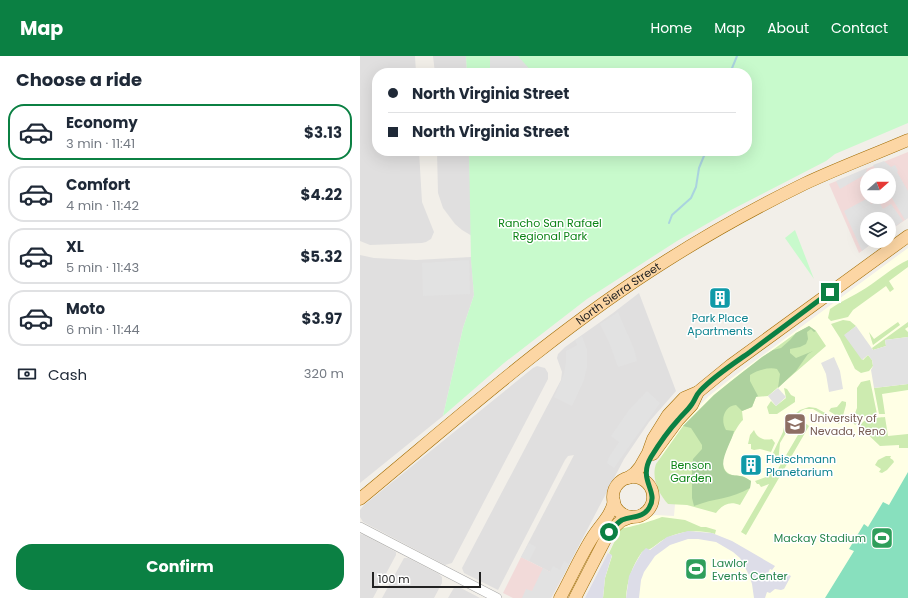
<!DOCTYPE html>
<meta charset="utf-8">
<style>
:root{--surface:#fff;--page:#f2f2f3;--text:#1f2937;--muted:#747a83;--line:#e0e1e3;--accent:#0b8043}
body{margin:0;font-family:Poppins,sans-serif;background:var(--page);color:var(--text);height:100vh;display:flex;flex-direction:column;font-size:15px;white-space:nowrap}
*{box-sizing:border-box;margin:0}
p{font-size:13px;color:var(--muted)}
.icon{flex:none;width:22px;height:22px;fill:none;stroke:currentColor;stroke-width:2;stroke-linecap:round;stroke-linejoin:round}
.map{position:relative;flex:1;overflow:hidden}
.drawer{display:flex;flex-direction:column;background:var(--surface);width:360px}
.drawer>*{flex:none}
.guide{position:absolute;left:12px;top:12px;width:380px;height:88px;border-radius:16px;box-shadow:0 4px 16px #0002;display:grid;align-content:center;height:88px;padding:0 16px;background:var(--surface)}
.needle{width:26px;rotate:69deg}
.fabs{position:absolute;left:500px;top:112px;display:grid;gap:8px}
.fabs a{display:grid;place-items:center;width:36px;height:36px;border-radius:50%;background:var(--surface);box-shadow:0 4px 16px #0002;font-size:20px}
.scale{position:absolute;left:12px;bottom:10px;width:109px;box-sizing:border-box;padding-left:4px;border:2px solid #222;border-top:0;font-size:11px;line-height:14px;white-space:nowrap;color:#222;-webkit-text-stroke:3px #fff;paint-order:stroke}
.end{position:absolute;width:18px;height:18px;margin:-9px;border:5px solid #0b8043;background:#fff;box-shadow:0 0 0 2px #fff}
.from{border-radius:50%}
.guide b{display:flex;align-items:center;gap:14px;height:38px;font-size:15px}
.guide b+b{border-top:1px solid var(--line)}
.guide i{width:10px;height:10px;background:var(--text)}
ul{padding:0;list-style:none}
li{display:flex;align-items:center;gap:12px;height:56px;margin:0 8px 6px;padding:0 8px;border:2px solid var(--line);border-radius:16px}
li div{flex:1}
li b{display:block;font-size:15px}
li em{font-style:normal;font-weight:700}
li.active{border-color:var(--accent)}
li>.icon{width:36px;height:36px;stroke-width:1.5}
h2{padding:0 16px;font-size:18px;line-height:48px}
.pay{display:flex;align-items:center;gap:10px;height:44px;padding:0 16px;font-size:15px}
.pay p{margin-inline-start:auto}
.action{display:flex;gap:8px;margin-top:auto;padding:8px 16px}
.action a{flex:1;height:46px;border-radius:16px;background:var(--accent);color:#fff;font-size:16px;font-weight:700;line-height:46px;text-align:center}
header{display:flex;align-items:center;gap:24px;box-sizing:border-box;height:56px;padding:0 20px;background:var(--accent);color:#fff}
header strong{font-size:19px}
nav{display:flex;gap:22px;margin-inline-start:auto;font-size:14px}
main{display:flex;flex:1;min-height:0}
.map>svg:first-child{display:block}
.residential{fill:#e0dfdf}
.commercial{fill:#f2dad9;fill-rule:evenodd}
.education{fill:#ffffe5}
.grass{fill:#cdebb0}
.forest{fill:#add19e}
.park{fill:#c8facc}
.pitch{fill:#88e0be}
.parking{fill:#e2e2e2}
.plaza{fill:#dddde8}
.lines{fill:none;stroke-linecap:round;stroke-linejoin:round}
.stream{stroke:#aad3df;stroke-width:2}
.minor-casing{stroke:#a9a9a9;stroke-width:10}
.major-casing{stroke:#a06b00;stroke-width:13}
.minor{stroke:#fff;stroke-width:9}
.major{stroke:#fcd6a4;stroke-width:12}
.route{stroke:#0b8043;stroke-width:5}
.labels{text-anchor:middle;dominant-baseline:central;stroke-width:3;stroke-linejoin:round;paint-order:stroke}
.park-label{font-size:11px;fill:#0c8416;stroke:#fff}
.street-label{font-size:11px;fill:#222;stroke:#fff}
.culture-label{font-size:11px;fill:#0d838f;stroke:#fff}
.education-label{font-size:11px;fill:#785e54;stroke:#fff;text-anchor:start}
.leisure-label{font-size:11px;fill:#27864d;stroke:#fff;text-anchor:end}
</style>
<header>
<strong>Map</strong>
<nav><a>Home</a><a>Map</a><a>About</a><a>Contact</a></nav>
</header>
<main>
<section class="drawer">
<h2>Choose a ride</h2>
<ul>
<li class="active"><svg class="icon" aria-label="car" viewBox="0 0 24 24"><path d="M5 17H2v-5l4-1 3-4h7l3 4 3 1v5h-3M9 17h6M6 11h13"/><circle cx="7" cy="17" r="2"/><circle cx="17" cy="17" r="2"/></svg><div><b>Economy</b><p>3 min · 11:41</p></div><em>$3.13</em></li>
<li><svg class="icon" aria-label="car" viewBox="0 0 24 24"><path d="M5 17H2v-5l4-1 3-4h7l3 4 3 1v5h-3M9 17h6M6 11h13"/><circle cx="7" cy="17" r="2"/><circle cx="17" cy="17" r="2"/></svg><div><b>Comfort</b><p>4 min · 11:42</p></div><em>$4.22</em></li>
<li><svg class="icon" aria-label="car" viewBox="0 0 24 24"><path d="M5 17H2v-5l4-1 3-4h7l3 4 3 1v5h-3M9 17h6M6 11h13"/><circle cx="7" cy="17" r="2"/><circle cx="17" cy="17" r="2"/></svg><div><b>XL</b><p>5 min · 11:43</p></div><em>$5.32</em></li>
<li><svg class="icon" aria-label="car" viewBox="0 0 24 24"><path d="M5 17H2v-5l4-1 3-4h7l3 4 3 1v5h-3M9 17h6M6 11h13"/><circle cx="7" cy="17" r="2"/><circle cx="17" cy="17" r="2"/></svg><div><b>Moto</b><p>6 min · 11:44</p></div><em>$3.97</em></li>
</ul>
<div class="pay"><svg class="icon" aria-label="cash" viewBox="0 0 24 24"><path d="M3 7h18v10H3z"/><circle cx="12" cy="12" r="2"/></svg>Cash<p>320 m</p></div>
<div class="action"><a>Confirm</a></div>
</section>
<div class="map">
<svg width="548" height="542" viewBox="0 0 548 542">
<rect width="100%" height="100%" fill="#f2efe9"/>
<path class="residential" d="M0,0H55L56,17H17V95H59L62,146L74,176L71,183L66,186L62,187L10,189L0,185Z
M73,0H106L107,17H75Z
M77,95H109L112,180L102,174L95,168L83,152L78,137Z
M0,199L14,202L56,204L111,201L114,239L103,272L83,360L0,427Z
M279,237L316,335L289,366L264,403L202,522L161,501L214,399L208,400L205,404L138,534L104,517L102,512L201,324L202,316L197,302L198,298L205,291L253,257Z
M177,310L185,312L188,317V323L92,507L85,509L3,466L0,461V454L4,449L173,312Z
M0,478L4,479L36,496V499L13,542H0Z
M44,502H48L79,518L82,521V527L74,542H22Z
M95,530H97L120,542H88Z"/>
<path class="commercial" d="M548,96V162L529,175V163H507V185H515L499,197L469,128ZM507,119H529V141H507Z
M161,501L202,522L191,542H153L143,537Z"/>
<path class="education" d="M548,192V542H226L261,472L269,466L284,463L295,459L314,460L315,448H308L302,440L296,423L295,412L306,390L317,377L324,365L349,340L369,324Z"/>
<path class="grass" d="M548,204V211L529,225L534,233L530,236L526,230L493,254L488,261L471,265L468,262L470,253C481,245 494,240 506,232C520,223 533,211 548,204Z
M483,264L490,265L496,270L485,279L503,304L508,299L512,304L513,310L509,315L501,317L495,313L480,282L471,268Z
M538,266L540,269L513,289L509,276L514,283Z
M548,266V271L545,273L548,276V281L525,284L526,290L513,294L512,292Z
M449,270L456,275L466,290L408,340L396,341L392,351L382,355L383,364C376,370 366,393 363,403C362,407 364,415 368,417C372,420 375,419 380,420C383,420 388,423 391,425L390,432L380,449C370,445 363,448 356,457L327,449L308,448C299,438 291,422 296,408L323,370L354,339L384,315L436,277Z
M510,324L517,358L505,360L495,369L492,365L497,352V332L501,326Z
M548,328V334L522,338L525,358H519L514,332Z
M424,332L427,333L431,339L435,341V346L417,358H409L407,351L411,345L416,350L426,342Z
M482,345L486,346V349L482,363L469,355L471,352L477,351Z
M449,351L456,352L480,365L479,368L453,353H445L441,355L436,360L420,387L418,407L416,400L413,397L423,376L425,366L440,354Z
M525,361L528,380L548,378V392H539V389L520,390L500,371C503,361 516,362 525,361Z
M445,367L449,370L386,479L381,476L409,428L401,431L399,428H397L395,425L406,421L418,413Z
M394,374C397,382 404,385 412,383L415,387L411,396L400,393L394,394L391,393V388H388L390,379Z
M526,400H531L530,402L533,404L534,406L527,414L522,417L519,416L521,413L515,409L518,404Z
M302,461L325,464L341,471H346L356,474L355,478C338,473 318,475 303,484C295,489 291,494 282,496C272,510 267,525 266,542H243L245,522L252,500L249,497L261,472C266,473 295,464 302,461Z"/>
<path class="forest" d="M449,270L456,275L454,276L451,273L447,276L448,283L446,288L440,291L430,293V297L436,302L453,295L448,298L436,315L418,332L420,318L417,313C409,311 397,314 390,319V325L398,340L396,341L392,351L382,355L376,349C364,350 360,364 366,374L374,375C372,386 356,408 367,417C371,420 375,419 380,420C383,420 388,423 391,425L390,432C372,443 354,442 334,450L332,442V409L333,403L342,393V389L331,372L323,370L354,339L370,326L402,301L413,294L421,292L430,284L436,277Z"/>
<path class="park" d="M106,0H548V67L475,98L466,105L371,154L317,185L227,243L144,307L83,360L103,272L114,239L111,204L109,95H387V17H107Z
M435,174L454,223L425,182Z"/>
<path class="pitch" d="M548,416V542H465L494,495L489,493L504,468L508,471L523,446L529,449Z"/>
<path class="parking" d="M130,0H158L173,17H130Z
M524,105L531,111L535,109L538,115L537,116L548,135V162L545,164L529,137V119H519L513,109Z
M507,112L506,118L480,133L476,125Z
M508,142L511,148L518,144L523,153L531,148L543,165L529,175V163H507V185H515L502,195L484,155Z
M109,204L110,238L63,240L62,207Z
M258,256L274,293L277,305L258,311L249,286L240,268Z
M496,270L513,294L526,290L525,284L548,281V328L514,332L511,314L513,310L512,304L508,299L502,304L484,279Z
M222,280L227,294V311L224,324L212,350L194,341L204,318L206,306V295L217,289L215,284Z
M474,301L480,315L483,333L469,336L466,318L461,307Z
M418,332L426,341L416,350L408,340Z
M287,335L300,347L275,382L254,412L247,407L249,401L259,386L251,380L269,354Z
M169,487L176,491L169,505L161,501Z
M204,505L209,508L191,542H162L166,533L172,535L183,512L190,516L193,510L200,514Z"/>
<path class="plaza" d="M328,475L352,477L372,485L415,510L412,514L410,513L407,519L419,525L424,520H426L427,518L431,520L424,533L421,534L415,533L410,537L407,536L405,542H394L392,528L389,519L380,502L373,496L356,486L338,483H328L310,489L295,500L284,516L281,524L279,542H266L269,520L275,508L282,496L286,492L290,494L307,481Z
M248,497L252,499L245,522L243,542H225Z"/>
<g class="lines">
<path class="stream" d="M370,17L377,0
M309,167L312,159L331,142L336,131L339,112L346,95"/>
<g class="minor-casing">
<path id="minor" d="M0,471L137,542"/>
</g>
<g class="major-casing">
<g id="major">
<path d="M293,398L318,364L332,349L338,336"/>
<circle cx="273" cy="441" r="20"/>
<path d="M268,422L275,417L280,411L288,397L293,383L308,359L324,342L338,336L371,309L548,180"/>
<path id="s1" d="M0,443C99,361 196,274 306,205C350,177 397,151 444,128C478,112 513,99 548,84"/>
<path d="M200,542C211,522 220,501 232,482C240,469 251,460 254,445"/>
<path d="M215,542L249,476L261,465L271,461"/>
</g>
</g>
<use href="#minor" class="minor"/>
<use href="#major" class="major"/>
</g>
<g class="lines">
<path class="route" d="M249,476C253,472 257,467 262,464C272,460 283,462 289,452C300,435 277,425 291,401C299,388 308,375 318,364C323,358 328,354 332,348C335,344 336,339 340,335C354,320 373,308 390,296C417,276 443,256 470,236"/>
</g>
<defs>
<g id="building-square" transform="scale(1.15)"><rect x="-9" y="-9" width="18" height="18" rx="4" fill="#0f9aa8" stroke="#fff"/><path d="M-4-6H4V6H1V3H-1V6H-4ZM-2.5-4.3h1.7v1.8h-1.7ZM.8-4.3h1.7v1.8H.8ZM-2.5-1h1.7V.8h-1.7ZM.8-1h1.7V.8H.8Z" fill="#fff"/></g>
<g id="university-square" transform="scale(1.15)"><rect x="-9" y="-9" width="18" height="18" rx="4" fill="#8d6e63" stroke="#fff"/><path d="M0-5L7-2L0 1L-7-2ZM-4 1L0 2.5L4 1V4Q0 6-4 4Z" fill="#fff"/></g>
<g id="stadium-square" transform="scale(1.15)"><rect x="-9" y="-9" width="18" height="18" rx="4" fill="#2e9e5b" stroke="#fff"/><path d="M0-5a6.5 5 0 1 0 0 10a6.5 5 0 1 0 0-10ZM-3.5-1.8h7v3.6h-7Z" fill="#fff"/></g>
</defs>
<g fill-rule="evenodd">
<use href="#building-square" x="360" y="242"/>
<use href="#university-square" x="435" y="368"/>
<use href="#building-square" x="391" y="409"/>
<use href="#stadium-square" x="522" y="482"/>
<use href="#stadium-square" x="336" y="513"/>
</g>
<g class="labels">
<g class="park-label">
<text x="190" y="167">Rancho San Rafael<tspan x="190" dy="13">Regional Park</tspan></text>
<text x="331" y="409">Benson<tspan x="331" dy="13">Garden</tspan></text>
</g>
<g class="street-label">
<text stroke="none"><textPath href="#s1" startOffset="330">North Sierra Street</textPath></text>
</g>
<g class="culture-label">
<text x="360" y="262">Park Place<tspan x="360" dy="13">Apartments</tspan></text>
<text x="406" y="403" text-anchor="start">Fleischmann<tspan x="406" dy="13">Planetarium</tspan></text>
</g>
<g class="education-label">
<text x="450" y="362">University of<tspan x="450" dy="13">Nevada, Reno</tspan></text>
</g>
<g class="leisure-label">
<text x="506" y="482">Mackay Stadium</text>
<text x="352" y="507" text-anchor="start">Lawlor<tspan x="352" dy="13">Events Center</tspan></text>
</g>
</g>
</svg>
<div class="fabs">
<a><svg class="needle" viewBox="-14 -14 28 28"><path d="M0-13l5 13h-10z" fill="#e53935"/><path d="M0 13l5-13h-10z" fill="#747a83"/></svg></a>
<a><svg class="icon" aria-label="layers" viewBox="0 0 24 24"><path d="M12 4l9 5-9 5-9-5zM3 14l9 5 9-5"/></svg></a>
</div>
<div class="scale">100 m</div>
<i class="end from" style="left:249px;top:476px"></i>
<i class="end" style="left:470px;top:236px"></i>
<div class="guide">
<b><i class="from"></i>North Virginia Street</b>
<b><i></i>North Virginia Street</b>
</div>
</div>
</main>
